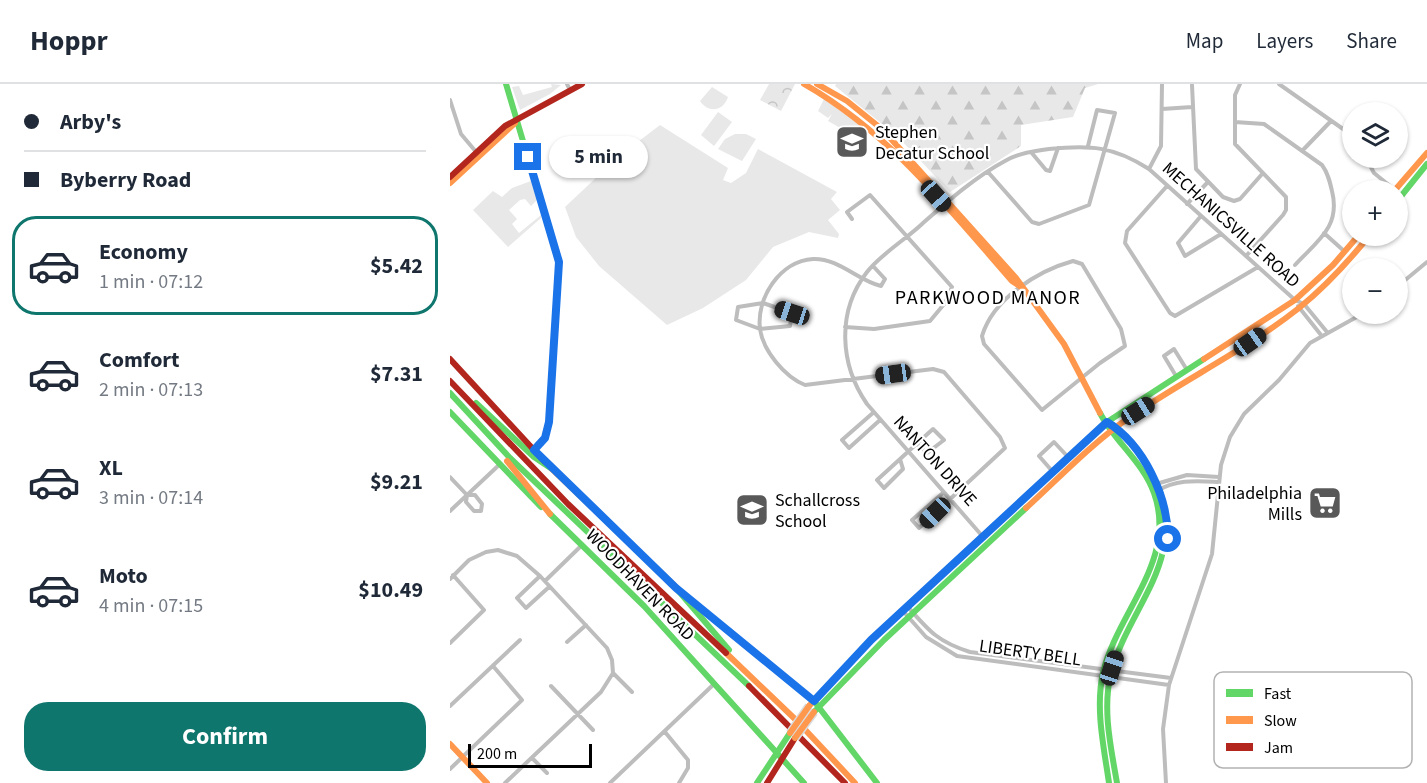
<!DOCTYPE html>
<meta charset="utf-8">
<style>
:root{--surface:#fff;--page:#f2f2f3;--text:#1f2937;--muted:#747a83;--line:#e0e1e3;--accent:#0f766e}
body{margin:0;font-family:"Source Sans 3",sans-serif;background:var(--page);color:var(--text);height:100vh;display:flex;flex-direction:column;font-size:22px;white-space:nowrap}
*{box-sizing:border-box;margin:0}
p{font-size:20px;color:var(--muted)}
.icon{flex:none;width:33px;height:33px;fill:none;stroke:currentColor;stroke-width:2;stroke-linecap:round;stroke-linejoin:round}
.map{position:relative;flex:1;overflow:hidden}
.panel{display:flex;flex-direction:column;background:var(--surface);width:450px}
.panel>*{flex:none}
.top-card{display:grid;align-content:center;height:132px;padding:0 24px;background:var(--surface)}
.tools{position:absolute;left:892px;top:18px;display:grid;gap:12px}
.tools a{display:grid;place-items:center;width:66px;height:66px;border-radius:50%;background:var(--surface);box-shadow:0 2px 4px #0004;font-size:30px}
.scale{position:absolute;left:18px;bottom:15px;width:124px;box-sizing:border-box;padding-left:6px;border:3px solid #000;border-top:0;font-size:16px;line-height:21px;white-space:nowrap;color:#000;-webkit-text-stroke:4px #fff;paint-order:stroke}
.end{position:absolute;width:27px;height:27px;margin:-14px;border:8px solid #1a73e8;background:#fff;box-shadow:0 0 0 3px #fff}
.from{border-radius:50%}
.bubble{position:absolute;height:42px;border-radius:21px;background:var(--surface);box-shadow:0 2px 4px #0004;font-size:20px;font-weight:700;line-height:42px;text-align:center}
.car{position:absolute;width:18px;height:36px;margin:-18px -9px;border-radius:8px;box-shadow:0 0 4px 2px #0007;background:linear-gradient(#222 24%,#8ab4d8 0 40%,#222 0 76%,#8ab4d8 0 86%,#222 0)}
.top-card b{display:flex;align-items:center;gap:21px;height:57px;font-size:22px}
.top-card b+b{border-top:2px solid var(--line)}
.top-card i{width:15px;height:15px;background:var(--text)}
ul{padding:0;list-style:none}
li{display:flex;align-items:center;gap:18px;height:99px;margin:0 12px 9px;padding:0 12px;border:3px solid transparent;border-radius:24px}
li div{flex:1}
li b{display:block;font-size:22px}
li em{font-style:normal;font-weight:700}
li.active{border-color:var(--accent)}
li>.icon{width:54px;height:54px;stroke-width:1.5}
.button{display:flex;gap:12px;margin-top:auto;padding:12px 24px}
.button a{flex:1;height:69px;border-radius:24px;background:var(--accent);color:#fff;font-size:24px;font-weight:700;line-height:69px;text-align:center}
header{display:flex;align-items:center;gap:36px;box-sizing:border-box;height:84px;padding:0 30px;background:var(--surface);border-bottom:2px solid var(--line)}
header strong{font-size:28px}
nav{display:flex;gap:33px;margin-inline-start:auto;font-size:21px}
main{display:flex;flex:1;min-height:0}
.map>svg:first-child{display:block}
.grass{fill:#e8e8e8}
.forest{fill:url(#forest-firs)}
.park{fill:url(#park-crowns)}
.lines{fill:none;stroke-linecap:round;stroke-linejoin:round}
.street{stroke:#bdbdbd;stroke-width:4}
.fast{stroke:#63d668;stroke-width:6}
.slow{stroke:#ff974d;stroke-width:6}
.jam{stroke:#b3261e;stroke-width:6}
.slow-bridge-casing{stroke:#dbdbdb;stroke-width:9;stroke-linecap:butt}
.slow-bridge{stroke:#ff974d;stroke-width:6}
.route{stroke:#1a73e8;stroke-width:8}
.labels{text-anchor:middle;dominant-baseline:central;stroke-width:4.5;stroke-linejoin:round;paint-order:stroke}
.poi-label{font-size:18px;fill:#000;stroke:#fff;text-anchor:start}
.street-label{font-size:18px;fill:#000;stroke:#fff}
.neighbourhood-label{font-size:20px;letter-spacing:1.5px;fill:#000;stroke:#fff}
.key{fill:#fff;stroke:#b2b2b2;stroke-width:1.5}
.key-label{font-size:16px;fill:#000}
</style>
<header>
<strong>Hoppr</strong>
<nav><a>Map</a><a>Layers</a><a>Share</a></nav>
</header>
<main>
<section class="panel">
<div class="top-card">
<b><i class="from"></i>Arby's</b>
<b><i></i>Byberry Road</b>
</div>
<ul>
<li class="active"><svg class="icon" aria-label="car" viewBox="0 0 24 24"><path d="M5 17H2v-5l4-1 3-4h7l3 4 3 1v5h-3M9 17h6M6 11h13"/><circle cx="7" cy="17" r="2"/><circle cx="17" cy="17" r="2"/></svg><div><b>Economy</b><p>1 min · 07:12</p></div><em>$5.42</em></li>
<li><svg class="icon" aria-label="car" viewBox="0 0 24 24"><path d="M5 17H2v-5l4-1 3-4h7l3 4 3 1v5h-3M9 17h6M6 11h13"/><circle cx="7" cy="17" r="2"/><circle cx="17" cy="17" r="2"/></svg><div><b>Comfort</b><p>2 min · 07:13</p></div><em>$7.31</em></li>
<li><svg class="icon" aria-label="car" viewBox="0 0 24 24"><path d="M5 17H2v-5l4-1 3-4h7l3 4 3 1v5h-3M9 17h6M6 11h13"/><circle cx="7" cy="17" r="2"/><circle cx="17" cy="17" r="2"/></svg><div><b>XL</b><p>3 min · 07:14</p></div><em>$9.21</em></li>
<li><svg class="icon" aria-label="car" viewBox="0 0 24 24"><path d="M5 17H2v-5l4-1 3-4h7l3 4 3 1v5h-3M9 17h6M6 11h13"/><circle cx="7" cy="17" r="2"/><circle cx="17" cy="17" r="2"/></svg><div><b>Moto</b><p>4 min · 07:15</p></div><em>$10.49</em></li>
</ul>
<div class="button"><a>Confirm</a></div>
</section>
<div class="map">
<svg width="977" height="699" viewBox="0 0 977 699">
<defs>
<pattern id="forest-firs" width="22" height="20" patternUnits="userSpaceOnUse" patternTransform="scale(1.5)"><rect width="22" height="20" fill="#e8e8e8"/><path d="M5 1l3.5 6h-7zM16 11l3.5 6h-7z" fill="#c5c5c5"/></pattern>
<pattern id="park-crowns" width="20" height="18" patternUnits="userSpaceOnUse" patternTransform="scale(1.5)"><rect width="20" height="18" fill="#e8e8e8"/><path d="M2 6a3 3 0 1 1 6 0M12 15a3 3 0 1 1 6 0" fill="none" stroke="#c5c5c5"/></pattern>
</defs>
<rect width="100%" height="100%" fill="#fff"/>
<path class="grass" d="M101,0L111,1L100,10L70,26L62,3L69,2L73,11L102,3Z
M262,3L278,13C273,28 258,29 250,17Z
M374,15L412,42L406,53L378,37L382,30L378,34L368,27Z
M268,28L282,38L264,62L251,51Z
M210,41L278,84L273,96L281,99L296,89L308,65L387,108L381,115L390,126L378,136L389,150L388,154L359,148L323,163L296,196L253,224L217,241L149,182L126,153L115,123L167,74Z
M285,50H296L306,55L292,77L268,65L275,55Z
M81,97L87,116L81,122L75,115L70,116L59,126L67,135L62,140L69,149L91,131V134L58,163L23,126L43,107L52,113L62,104Z"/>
<path class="forest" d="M386,0H648L635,4L623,33L571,41V62L500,108L448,53L385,2Z"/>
<path class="park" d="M319,0H345L331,27L310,16Z"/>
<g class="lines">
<path class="street" d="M117,0L120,6
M790,0L785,11V60L836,113V126L833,131L796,172
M829,0L903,52
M742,1L746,85L773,113L784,117L790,115L813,89
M0,16L11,50L27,69
M712,25L742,23
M785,38L814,40L872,81C878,89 880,98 882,107C891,143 867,157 845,181
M852,67L881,37
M581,68L596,86L600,87L608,64
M916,74L924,89L945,106
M699,85L711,62L712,0
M538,88L582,138L589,140L639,121L665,29L647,26L638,62
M717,102L677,147L675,159L720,229L725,232L808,183
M737,120L757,99
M751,132L728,159L735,172L771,150
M874,149L894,167
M623,177L632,180L671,245L675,262L650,279L592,326L534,260L532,252C543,215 587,187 623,177Z
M423,182L435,195L431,202C408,197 389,174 363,175C330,177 306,214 310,245C313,267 335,293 355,301L483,285L494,288L550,353L555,364L469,444L462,436L494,408
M948,202L977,178
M313,219L342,229L340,242L310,245L286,236L288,223Z
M848,222L871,251
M395,243L424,245L480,237L495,219L502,203L420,111L397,128L402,135
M726,292L714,272L724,265L737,286
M424,328L392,356L399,364L430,336
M450,375L453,385L434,404L427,396C446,379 464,362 483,345L494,356L477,369L466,359
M603,388L589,372L604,358L618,373
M0,393L17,411
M706,400L737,391L769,393
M707,407C727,395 746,397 769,398
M17,411H25L32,420L31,427H24L16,418Z
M0,427L49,381
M534,454L417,320C390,281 386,228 417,188C431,170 455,156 472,140C497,118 525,93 555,77C569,69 584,67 599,65C640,61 663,62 699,85L845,216L854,220L877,248
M90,492L67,514L76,524L99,503
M0,495L19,476L36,468L48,466L67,472L90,492L157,564L162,576L163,589
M95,497L131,462
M458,523C479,547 488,558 520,568L721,594
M453,527L476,553L507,572L719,601
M117,558L136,541
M0,559L34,526L3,491
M163,589L182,608
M101,602L143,646
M0,622L70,556
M215,648L238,676V684L229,699
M82,674L97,689
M0,685L72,616L43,582
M55,699L151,608L163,589
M160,699L264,600
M716,699L713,645L719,601L762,470L771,381L780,353L794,330L829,296L860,259L912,230"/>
<path class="fast" d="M56,0L109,178L99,338L95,354L84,366
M948,116L977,80
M0,309L60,374L299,602
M26,319L84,373L102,385
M0,328L91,423
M650,329C665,358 693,378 704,409C728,476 667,528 653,589C645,624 654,664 659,699
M663,341C682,356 697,378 706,400C738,478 680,519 661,589C652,625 661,664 667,699
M100,430L194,522L354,699
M533,452L657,338L754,275
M226,504L279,566
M236,512L364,617L427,699
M364,628L434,556L576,424
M307,699L340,649"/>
<path class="slow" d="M354,0C440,49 498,124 562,197L571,203
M367,0L397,17L433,46L566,194L614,260L650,329
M0,99L65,39
M945,106L977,69
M754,275L845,216L883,181L908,152
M57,377L100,430
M102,385L228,505
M576,424C610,393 642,359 680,333C735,295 796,266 849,224C875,203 898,178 919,152
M276,569L346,636L405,699
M359,622L421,556L533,452
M0,660L37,699"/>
<path class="jam" d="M0,93L55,42L132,0
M0,275L95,378
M0,297L118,420L276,569
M299,602L395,699
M317,699L345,654"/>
<g class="slow-bridge-casing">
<path id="slow-bridge" d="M340,649L359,622
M345,654L364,628"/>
</g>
<use href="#slow-bridge" class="slow-bridge"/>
</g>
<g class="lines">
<path class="route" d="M78,73L109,178L99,338L95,354L84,366L226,504L364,617L421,556L657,338C694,361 718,413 718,455"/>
</g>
<defs>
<g id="school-square" transform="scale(1.725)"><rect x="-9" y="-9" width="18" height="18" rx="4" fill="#595959" stroke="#fff"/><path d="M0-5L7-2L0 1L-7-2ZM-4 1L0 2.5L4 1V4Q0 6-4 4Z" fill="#fff"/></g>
<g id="supermarket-square" transform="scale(1.725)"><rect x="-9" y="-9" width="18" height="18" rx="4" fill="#595959" stroke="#fff"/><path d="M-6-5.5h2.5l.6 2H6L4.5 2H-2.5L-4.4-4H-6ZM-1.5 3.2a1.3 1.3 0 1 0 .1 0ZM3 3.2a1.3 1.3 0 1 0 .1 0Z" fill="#fff"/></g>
</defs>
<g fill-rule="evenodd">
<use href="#school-square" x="402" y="58"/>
<use href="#supermarket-square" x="875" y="419"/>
<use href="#school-square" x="302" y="426"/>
</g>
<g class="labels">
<g class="poi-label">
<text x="425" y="48">Stephen<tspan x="425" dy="21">Decatur School</tspan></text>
<text x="852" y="409" text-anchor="end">Philadelphia<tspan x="852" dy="21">Mills</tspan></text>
<text x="325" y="416">Schallcross<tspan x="325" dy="21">School</tspan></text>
</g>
<g class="street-label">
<text transform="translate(781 141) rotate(42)">MECHANICSVILLE ROAD</text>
<text transform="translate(485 377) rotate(48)">NANTON DRIVE</text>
<text transform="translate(190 501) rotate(46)">WOODHAVEN ROAD</text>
<text transform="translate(580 569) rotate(8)">LIBERTY BELL</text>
</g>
<g class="neighbourhood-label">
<text x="538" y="214">PARKWOOD MANOR</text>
</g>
</g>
<rect x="764" y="588" width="198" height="96" rx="9" class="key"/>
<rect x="776" y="605" width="27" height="8" fill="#63d668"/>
<rect x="776" y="632" width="27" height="8" fill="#ff974d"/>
<rect x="776" y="659" width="27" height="8" fill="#b3261e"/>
<g class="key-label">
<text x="814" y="615">Fast</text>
<text x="814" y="642">Slow</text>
<text x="814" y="669">Jam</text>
</g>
</svg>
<div class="tools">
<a><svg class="icon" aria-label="layers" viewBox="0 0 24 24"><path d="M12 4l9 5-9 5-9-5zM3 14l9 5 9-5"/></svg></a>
<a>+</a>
<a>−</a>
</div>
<div class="scale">200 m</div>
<i class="end from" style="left:718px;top:455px"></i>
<i class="end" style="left:78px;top:73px"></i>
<div class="bubble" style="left:99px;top:52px;width:99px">5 min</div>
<i class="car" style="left:486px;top:112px;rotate:138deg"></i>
<i class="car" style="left:342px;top:229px;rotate:288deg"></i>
<i class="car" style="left:800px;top:258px;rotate:55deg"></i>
<i class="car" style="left:443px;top:290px;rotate:262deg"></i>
<i class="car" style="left:688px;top:327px;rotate:58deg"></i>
<i class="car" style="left:485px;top:429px;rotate:226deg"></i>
<i class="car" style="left:662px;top:584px;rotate:18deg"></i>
</div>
</main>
